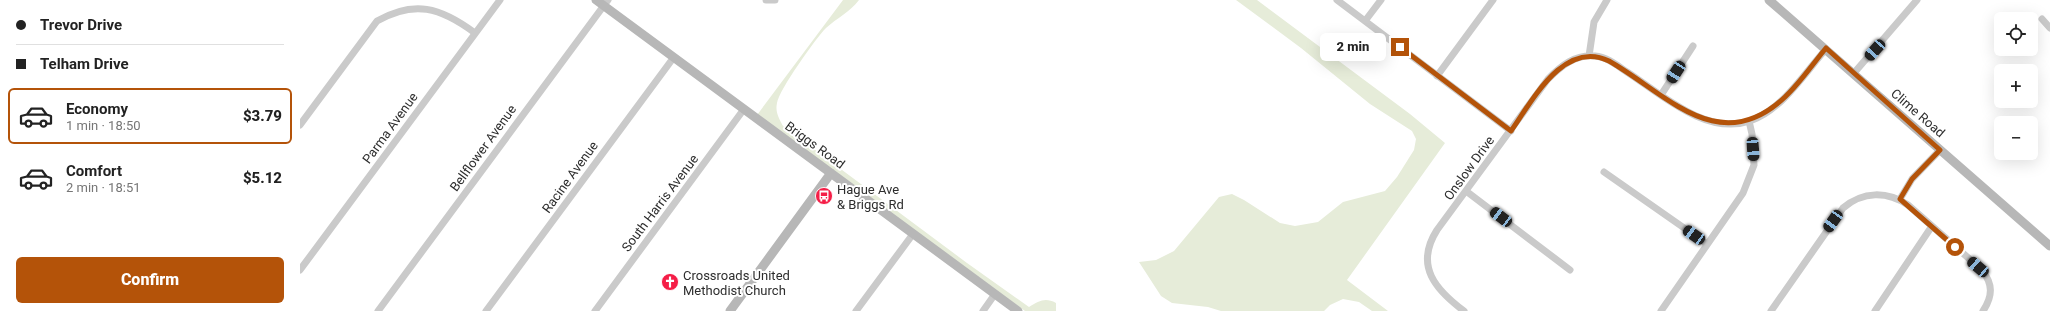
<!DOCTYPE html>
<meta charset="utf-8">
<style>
:root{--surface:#fff;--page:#f6f6f6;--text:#222;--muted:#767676;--line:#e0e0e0;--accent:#b45309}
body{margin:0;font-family:Roboto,sans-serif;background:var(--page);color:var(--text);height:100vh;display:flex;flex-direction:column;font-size:15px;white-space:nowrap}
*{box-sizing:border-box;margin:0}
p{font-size:13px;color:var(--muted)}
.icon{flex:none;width:22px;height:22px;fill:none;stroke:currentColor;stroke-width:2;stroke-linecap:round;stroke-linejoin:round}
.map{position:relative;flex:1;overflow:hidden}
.sheet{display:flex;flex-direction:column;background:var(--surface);width:300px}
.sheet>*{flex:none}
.banner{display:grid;align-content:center;height:88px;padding:0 16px;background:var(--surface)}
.controls{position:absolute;left:1694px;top:12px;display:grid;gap:8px}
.controls a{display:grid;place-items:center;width:44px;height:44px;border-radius:6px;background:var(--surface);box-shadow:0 4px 16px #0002;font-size:20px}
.end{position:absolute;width:18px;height:18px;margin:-9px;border:5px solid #b45309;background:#fff;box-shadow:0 0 0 2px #fff}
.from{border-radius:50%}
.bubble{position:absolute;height:28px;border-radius:6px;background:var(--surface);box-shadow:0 4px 16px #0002;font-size:13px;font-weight:800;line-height:28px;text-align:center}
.car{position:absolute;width:12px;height:24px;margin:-12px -6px;border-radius:5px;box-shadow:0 0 3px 1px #0007;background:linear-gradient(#222 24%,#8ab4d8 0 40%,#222 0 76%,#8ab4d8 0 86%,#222 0)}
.banner b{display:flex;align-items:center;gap:14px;height:38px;font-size:15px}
.banner b+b{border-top:1px solid var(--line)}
.banner i{width:10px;height:10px;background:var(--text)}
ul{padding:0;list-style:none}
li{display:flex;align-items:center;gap:12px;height:56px;margin:0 8px 6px;padding:0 8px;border:2px solid transparent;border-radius:6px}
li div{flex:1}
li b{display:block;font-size:15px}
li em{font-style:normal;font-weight:800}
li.active{border-color:var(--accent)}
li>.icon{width:36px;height:36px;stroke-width:1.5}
.primary-button{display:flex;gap:8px;margin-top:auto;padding:8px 16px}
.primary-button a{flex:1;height:46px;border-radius:6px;background:var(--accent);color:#fff;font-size:16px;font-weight:800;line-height:46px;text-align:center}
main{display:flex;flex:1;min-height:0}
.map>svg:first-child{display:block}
.green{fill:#e6ecd9}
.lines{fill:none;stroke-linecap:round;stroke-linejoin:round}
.street{stroke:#cacaca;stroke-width:7}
.secondary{stroke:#b7b7b7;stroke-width:9}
.route{stroke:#b45309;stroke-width:5}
.labels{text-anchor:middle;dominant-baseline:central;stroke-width:4;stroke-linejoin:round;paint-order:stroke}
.street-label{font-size:13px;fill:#2d2d2d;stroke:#fff}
.poi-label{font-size:13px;fill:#2d2d2d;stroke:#fff;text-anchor:start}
</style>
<main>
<section class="sheet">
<div class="banner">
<b><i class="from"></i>Trevor Drive</b>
<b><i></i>Telham Drive</b>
</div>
<ul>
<li class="active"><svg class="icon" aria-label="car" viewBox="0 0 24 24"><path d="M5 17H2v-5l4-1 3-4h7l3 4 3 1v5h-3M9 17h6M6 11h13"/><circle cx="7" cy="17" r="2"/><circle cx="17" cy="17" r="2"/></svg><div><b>Economy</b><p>1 min · 18:50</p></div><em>$3.79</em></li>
<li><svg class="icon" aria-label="car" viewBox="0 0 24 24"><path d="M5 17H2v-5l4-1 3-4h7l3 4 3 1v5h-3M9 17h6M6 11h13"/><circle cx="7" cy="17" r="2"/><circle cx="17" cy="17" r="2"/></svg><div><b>Comfort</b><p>2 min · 18:51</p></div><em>$5.12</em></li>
</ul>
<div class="primary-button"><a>Confirm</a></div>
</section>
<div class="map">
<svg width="1750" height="311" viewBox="0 0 1750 311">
<rect width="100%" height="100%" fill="#fff"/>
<path class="green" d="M543,0H559C550,12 537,18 526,28C516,38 479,90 477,103C475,112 479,118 483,126L667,263L729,307C739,301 745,297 756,303V311H725L457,115Z
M936,0H957L1110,114L1145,143L1047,280L1088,311H1072L1059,302L1043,299L1030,305L1024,311H921L908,307L872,303L861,296L839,262L856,260L874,251L919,197L932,194L944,200L980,223L995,226L1018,222L1043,202L1085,191L1097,177L1114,150L1116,139L1112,131L1070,104L1001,48Z"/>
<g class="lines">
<path class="street" d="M466,0H475
M1037,0L1211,131
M1742,19L1750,28
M1065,21L1081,0
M1289,56L1294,22L1307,0
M1554,73L1617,0
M1137,76L1193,0
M1361,95L1393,46
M0,125L77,21C114,0 140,7 175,33
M1304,172L1407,244
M1166,191L1270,270
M1600,199L1612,179L1640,150
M0,270L200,0
M78,311L308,0
M186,311L374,57
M295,311L444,109
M556,311L613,234
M683,311L695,294
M1164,311C1136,290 1114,266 1137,230L1248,79C1261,66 1275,54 1295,56C1307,57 1318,66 1327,72C1361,94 1406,136 1450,121C1482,110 1504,74 1526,49
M1361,311L1443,193L1454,165L1452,134L1449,121
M1471,311L1543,208C1563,191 1587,191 1608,205L1682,270C1693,284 1693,296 1683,311
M1575,311L1632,226"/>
<path class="secondary" d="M296,0L718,311
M1469,0L1750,246
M430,311L531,173"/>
</g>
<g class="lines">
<path class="route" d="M1100,47L1211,131C1232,101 1264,39 1309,61C1367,94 1419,159 1485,97C1500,83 1512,65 1526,48L1640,150L1612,179L1600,199L1655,247"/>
</g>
<defs>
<g id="bus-disc" transform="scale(0.9)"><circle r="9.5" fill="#f51e47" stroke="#fff"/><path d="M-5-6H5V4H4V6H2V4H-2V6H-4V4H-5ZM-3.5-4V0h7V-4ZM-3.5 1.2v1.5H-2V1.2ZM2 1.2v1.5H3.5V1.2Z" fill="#fff"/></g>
<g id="church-disc" transform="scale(0.9)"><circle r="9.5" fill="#f51e47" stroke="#fff"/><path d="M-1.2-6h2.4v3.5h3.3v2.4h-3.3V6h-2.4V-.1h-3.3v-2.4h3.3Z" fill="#fff"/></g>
</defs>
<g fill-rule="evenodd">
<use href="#bus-disc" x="524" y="196"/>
<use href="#church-disc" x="370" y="282"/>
</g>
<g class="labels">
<g class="street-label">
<text transform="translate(1618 113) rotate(41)">Clime Road</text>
<text transform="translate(90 128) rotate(-54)">Parma Avenue</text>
<text transform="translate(515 145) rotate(36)">Briggs Road</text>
<text transform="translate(183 148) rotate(-54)">Bellflower Avenue</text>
<text transform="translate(1169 168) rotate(-54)">Onslow Drive</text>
<text transform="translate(270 177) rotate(-54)">Racine Avenue</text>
<text transform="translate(360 203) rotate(-53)">South Harris Avenue</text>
</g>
<g class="poi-label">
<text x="537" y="189">Hague Ave<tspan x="537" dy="15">&amp; Briggs Rd</tspan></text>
<text x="383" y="275">Crossroads United<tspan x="383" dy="15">Methodist Church</tspan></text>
</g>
</g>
</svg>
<div class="controls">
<a><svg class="icon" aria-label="locate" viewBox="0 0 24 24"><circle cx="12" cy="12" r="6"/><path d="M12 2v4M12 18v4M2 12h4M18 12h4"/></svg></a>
<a>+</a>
<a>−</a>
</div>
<i class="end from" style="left:1655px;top:247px"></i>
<i class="end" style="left:1100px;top:47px"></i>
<div class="bubble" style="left:1020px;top:33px;width:66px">2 min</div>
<i class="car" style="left:1575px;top:50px;rotate:222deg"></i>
<i class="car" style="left:1376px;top:72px;rotate:213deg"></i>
<i class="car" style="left:1453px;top:149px;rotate:176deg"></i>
<i class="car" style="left:1201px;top:217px;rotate:307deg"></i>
<i class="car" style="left:1533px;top:221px;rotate:215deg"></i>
<i class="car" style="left:1394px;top:235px;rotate:305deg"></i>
<i class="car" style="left:1678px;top:267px;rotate:311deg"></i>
</div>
</main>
